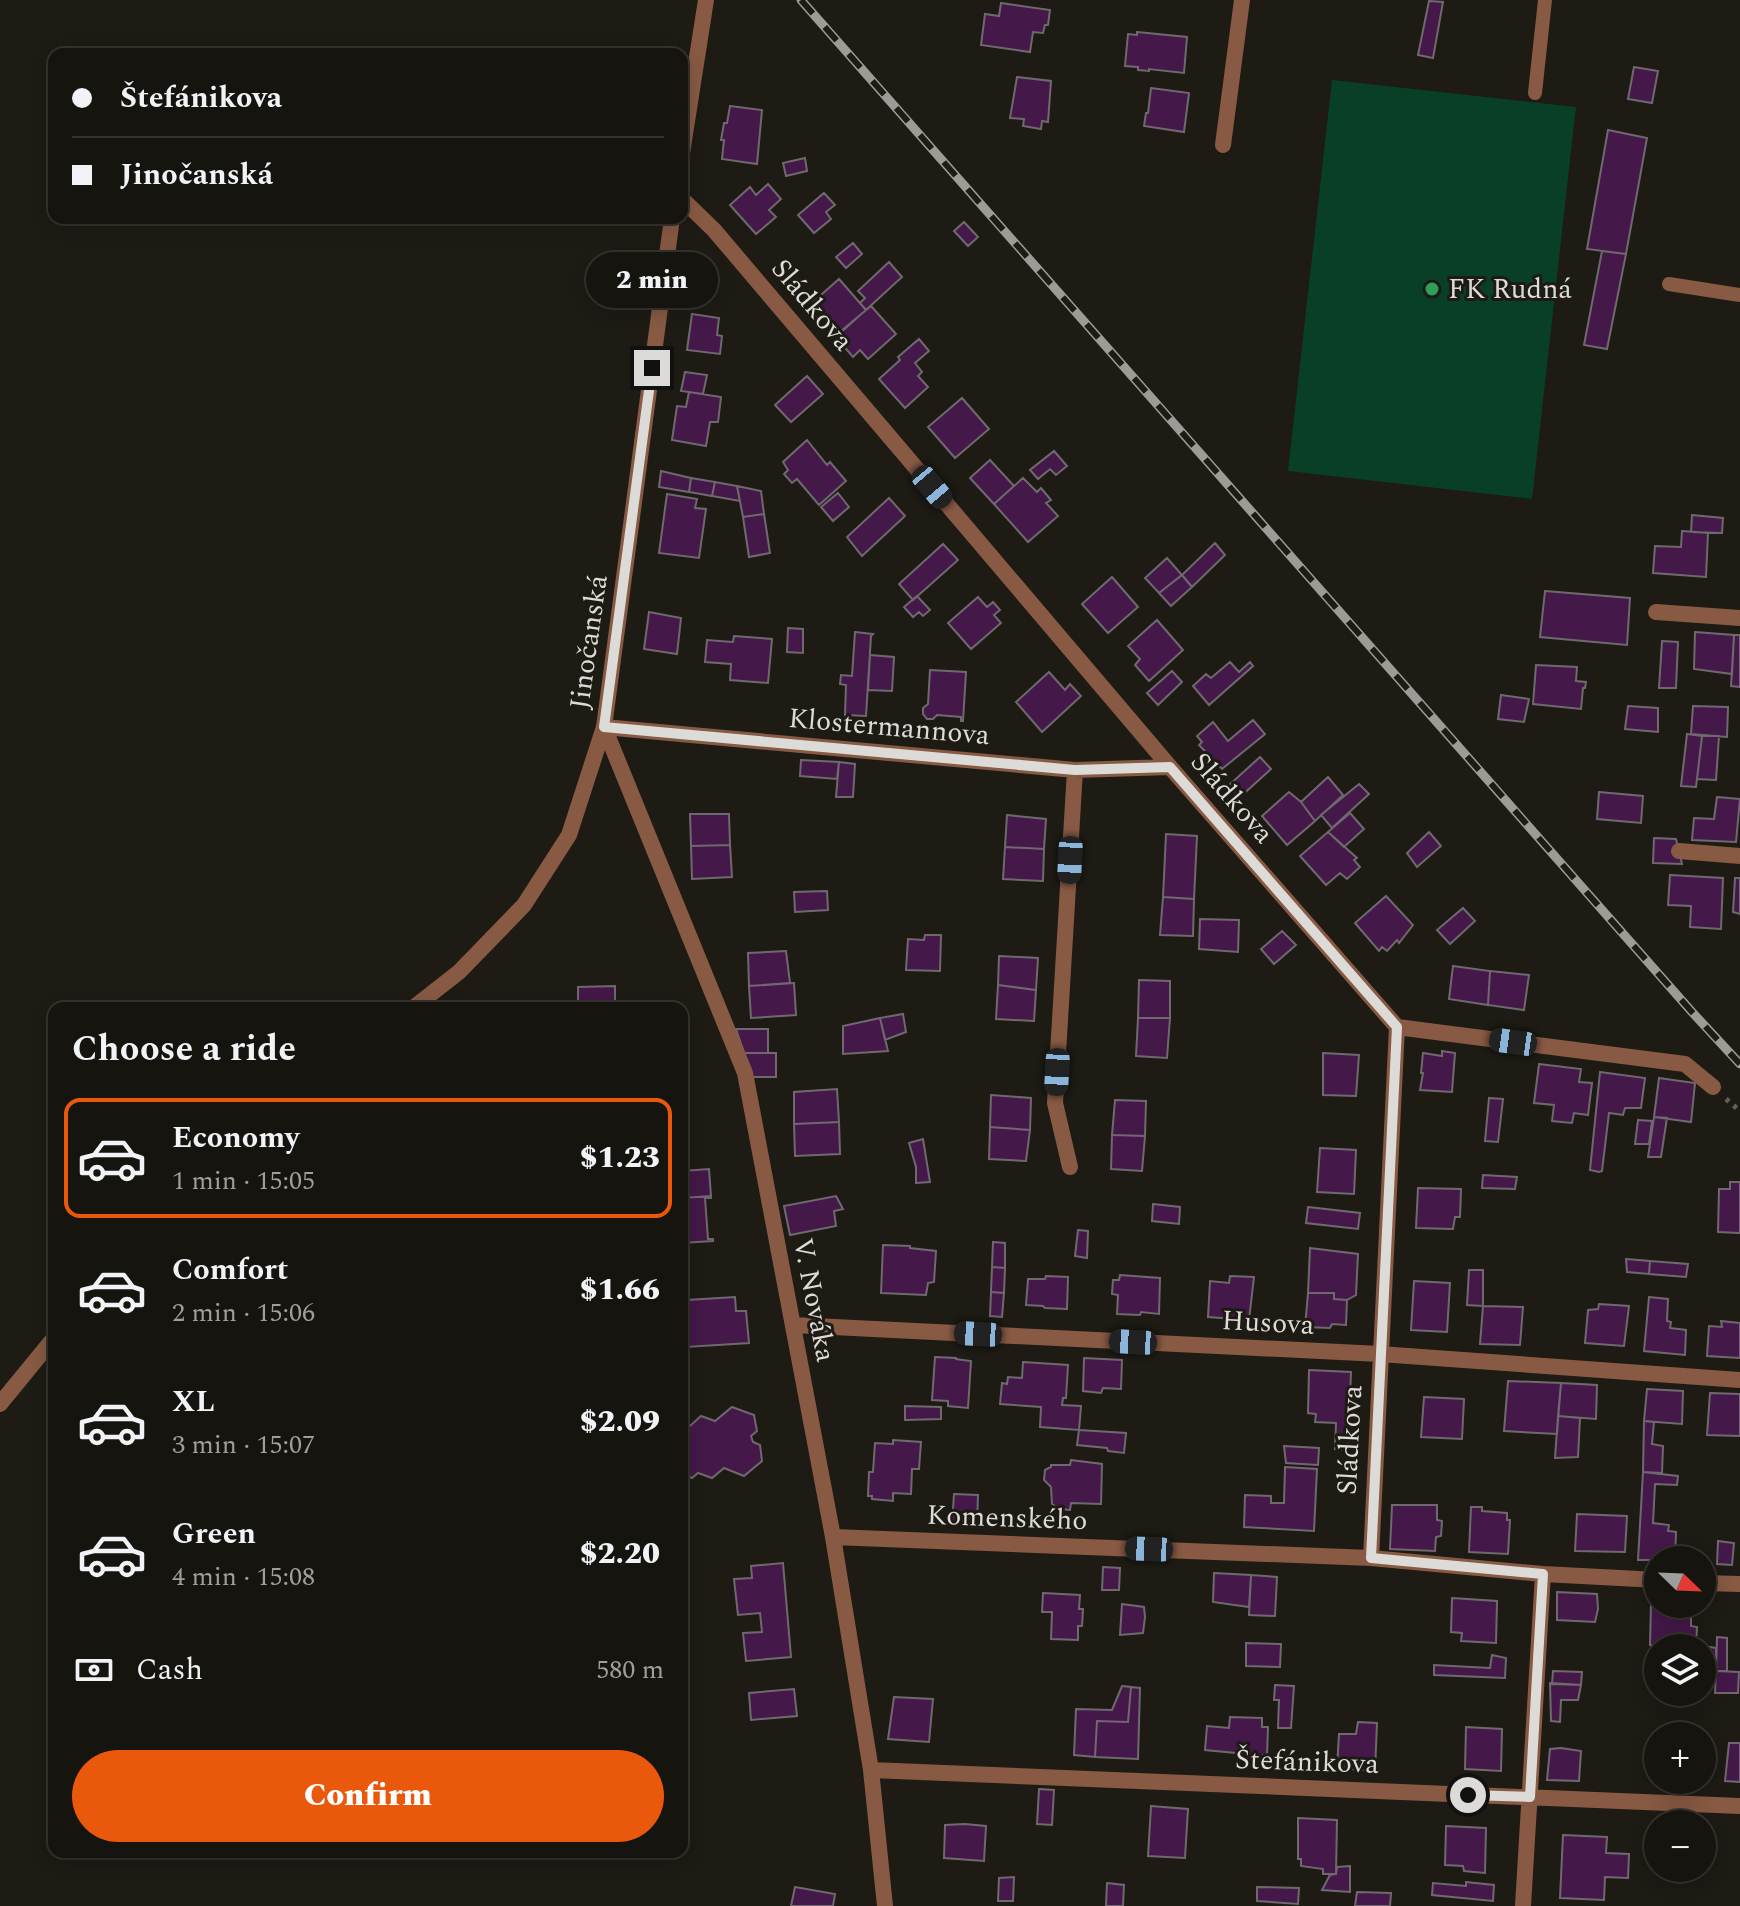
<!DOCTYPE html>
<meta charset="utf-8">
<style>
:root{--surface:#16140f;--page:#23211d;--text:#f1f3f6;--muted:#9e9e9e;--line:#35332f;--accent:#ea580c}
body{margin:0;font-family:Spectral,serif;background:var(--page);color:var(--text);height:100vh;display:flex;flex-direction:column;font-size:30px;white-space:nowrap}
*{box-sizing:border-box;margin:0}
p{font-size:26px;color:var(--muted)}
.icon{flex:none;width:44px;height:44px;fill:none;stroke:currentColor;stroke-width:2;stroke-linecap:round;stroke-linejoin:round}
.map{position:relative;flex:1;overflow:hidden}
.side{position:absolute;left:48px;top:1002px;width:640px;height:856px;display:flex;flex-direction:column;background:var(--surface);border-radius:16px;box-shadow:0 4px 20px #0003,0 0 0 2px var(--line)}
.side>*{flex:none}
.guide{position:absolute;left:48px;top:48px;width:640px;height:176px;border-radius:16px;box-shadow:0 4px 20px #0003,0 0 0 2px var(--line);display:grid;align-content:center;height:176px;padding:0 24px;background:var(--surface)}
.needle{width:52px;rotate:113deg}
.tools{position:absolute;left:1644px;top:1546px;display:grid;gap:16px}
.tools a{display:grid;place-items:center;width:72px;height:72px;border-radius:50%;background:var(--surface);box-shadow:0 4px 20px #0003,0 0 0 2px var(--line);font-size:40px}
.end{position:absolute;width:36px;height:36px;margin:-18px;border:10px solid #dddbd7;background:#111;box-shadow:0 0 0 4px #111}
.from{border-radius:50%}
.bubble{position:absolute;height:56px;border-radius:28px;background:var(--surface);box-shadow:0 4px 20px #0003,0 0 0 2px var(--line);font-size:26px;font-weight:800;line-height:56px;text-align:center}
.car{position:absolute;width:24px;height:48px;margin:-24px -12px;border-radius:10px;box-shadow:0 0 6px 2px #0007;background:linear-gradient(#222 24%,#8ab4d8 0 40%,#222 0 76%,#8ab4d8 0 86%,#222 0)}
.guide b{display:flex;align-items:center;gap:28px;height:76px;font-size:30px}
.guide b+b{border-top:2px solid var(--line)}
.guide i{width:20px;height:20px;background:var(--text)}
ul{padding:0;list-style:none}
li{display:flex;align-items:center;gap:24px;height:120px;margin:0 16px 12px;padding:0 8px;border:4px solid transparent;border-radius:16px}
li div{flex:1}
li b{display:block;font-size:30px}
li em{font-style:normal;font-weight:800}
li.current{border-color:var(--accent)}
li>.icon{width:72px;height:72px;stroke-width:1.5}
h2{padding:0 24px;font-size:36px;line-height:96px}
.pay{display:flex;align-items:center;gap:20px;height:88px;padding:0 24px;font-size:30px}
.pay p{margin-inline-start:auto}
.primary-button{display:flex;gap:16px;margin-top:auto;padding:16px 24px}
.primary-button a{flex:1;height:92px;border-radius:48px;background:var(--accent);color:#fff;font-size:32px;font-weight:800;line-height:92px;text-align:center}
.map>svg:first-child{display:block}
.park{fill:#083f26}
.building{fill:#441848;stroke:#6f696f;stroke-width:2}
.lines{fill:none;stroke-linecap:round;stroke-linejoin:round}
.path{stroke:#615f59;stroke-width:5;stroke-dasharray:4 6;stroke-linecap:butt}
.service{stroke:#885a43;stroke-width:14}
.minor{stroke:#885a43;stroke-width:16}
.tertiary{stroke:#885a43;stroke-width:16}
.rail-casing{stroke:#9d9b96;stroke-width:9}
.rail{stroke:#1d1b14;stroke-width:6;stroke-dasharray:18;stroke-linecap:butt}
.route{stroke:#dddbd7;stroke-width:10}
.leisure-dot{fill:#2e9e5b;stroke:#1d1b14;stroke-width:3}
.labels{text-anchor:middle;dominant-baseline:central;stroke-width:6;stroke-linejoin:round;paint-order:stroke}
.poi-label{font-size:28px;fill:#dddbd7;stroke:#1d1b14;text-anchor:start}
.street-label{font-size:28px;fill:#dddbd7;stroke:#1d1b14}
</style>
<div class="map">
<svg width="1740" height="1906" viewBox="0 0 1740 1906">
<rect width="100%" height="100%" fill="#1d1b14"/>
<path class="park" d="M1332,80L1576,107L1532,499L1288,471Z"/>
<path class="building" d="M1429,1L1443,2L1433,58L1418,55Z
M1001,3L1050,10L1048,25H1045L1043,33L1033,32L1030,52L981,45L985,14L999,16Z
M1137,32L1187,37L1184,73L1149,69V71L1138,70V67L1125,66L1128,34L1137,35Z
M1634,67L1658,71L1652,103L1628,99Z
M1017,77L1051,81L1048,122L1042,121L1041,129L1023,126L1024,119L1010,118Z
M1151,88L1189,93L1184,132L1144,126L1146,113H1148Z
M730,106L762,110L757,164L722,159L724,140H721L724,123H727Z
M1608,130L1647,138L1626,254L1587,249Z
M805,158L807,171L786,176L783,163Z
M768,184L781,199L769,210L776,217L756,234L730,205L750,187L756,195Z
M824,193L835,205L826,212L831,219L814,233L798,215Z
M964,222L978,237L968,246L954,231Z
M853,243L862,254L846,268L836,257Z
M1602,251L1626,254L1607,349L1584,345Z
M889,262L902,277L866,310L860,303L865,298L858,291Z
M839,279L866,310L840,333L813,302Z
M871,306L896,334L868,359L860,350L853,357L835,336Z
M692,314L719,318L717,335L722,336L720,354L687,350Z
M919,339L929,351L915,363L922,372L918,376L928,387L905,408L879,379L900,360L898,357Z
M685,372L707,375L703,394L681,391Z
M807,376L823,394L791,422L775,405Z
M689,392L721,397L718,422H710L706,446L672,440L677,406L686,407Z
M962,398L989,429L955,458L928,427Z
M807,440L827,465L830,462L846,481L819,505L797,479L792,483L784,474L788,470L783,462Z
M1054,451L1067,466L1056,475L1050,469L1038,479L1030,470Z
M990,460L1014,486L994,504L970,478Z
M661,471L691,478L689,492L659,487Z
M691,478L715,482L712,496L689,492Z
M1023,478L1037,492L1041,488L1051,500L1046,503L1058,516L1028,542L994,504Z
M715,482L737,486L740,501L712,496Z
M737,486L761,491L764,514L743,517Z
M838,493L849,507L833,521L821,507Z
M667,494L697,499L695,508L706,509L699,558L659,553Z
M889,498L905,516L862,556L847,537Z
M764,514L770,553L749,557L743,517Z
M1692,515L1723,518L1722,533L1691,532Z
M1682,531L1708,533L1706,577L1653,573L1655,546L1681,547Z
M1215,543L1225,555L1192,587L1182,575Z
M943,544L958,560L913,600L899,584Z
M1167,558L1182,575L1159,593L1145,578Z
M1182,575L1192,587L1171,606L1159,593Z
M1112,577L1138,607L1108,633L1082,604Z
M1545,591L1630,598L1627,645L1540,637Z
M917,596L930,610L923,616L919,612L913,617L904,607Z
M978,597L987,607L993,602L1000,610L994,615L1001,623L971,649L948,623Z
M649,612L681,618L677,654L644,649Z
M1157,620L1183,650L1149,681L1135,665L1140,659L1128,646Z
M788,628L803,629V653L787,652Z
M855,632L873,634L871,636L866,716L845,715L846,685L840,684L841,675L852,676Z
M1695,632L1734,635L1732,674L1694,669Z
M1734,635H1740V687L1731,686Z
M734,636L772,639L768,683L730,680L731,664L705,662L707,640L733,642Z
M1662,641L1678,642L1676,688H1659Z
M870,655L894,657L892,691L868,690Z
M1230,662L1239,672L1250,662L1253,666L1209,705L1193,686L1206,674L1211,678Z
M1536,665L1577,667L1576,681L1586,682L1585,688H1583L1581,709L1533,704Z
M930,670L966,672L963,721H961V717L937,715L933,719H927L923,714V708L928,704Z
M1172,671L1182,682L1158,705L1147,693Z
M1049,672L1065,690L1070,684L1081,696L1042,732L1016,702Z
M1501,695L1529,699L1524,722L1498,719Z
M1628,706L1658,708V732L1625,729Z
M1693,706L1728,707L1727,737L1691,734Z
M1253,720L1265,734L1222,769L1199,745L1202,742L1197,736L1213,722L1228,741Z
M1687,734L1702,736L1696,787L1681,786Z
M1702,736H1719L1716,780L1697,779Z
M1260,757L1271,769L1239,798L1228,786Z
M801,760L839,762L837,779L800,776Z
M839,762L855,764L853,797H836Z
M1328,777L1343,795L1315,821L1301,802Z
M1359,784L1369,794L1332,828L1321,815Z
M1289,792L1301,802L1315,821L1287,845L1262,816Z
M1599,792L1643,796L1641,823L1597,819Z
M1717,797L1740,799L1736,842L1692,840L1694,818L1714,819Z
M1350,813L1364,829L1344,847L1328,832Z
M690,814H729L730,845L691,846Z
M1007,815L1046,819L1044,849L1005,847Z
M1328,832L1357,858L1354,860L1360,867L1347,879L1340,873L1326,885L1300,856Z
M1429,832L1441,846L1417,867L1407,853Z
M1166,834L1197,836L1194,899L1163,897Z
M1654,838L1676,839L1682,864L1653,863Z
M730,845L732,877L692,879L691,846Z
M1005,847L1044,849L1043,881L1003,879Z
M1670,875L1723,878L1721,929L1690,927L1691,906L1668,905Z
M1735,878H1740V914L1733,912Z
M827,891L828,910L795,912L794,892Z
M1386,896L1413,925L1399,943L1397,940L1387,951L1382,947L1379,951L1355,923Z
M1163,897L1194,899L1193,936L1160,935Z
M1463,908L1475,921L1450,944L1437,930Z
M1200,919L1239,920L1238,952L1199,949Z
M1282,931L1296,945L1274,964L1261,949Z
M925,935H941L940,971L906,970L908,939L924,940Z
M786,951L790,983L749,986L748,953Z
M999,956L1038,958L1036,990L998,985Z
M1453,966L1490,971L1488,1005L1449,999Z
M1490,971L1529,975L1524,1010L1488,1005Z
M1139,980L1170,981V1018H1138Z
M794,983L796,1015L751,1018L749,986Z
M998,985L1036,990L1034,1021L996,1019Z
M615,986V1008H578V987Z
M903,1014L906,1032L885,1040L880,1018Z
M880,1018L888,1051L843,1054V1026Z
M1138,1018H1170L1167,1058L1136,1056Z
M736,1029H768V1053H744Z
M1442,1051L1455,1053L1452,1092L1420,1090L1423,1073H1421L1423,1053L1442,1056Z
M744,1053H776V1077H752Z
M1323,1053L1359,1055L1356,1096L1323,1095Z
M1539,1064L1581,1069L1579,1082L1592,1083L1588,1115L1574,1113L1572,1123L1552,1121L1554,1105L1534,1103Z
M1600,1072L1645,1078L1641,1108H1625L1623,1115L1609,1113L1602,1171L1599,1172L1590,1170Z
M1659,1078L1695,1083L1691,1122L1654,1117Z
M837,1089L839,1122L794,1124V1092Z
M991,1095L1031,1098L1030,1130L990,1127Z
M1489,1098L1503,1099L1498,1142L1485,1141Z
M1115,1100L1146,1101L1145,1136L1112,1135Z
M1654,1117L1667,1118L1661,1157H1648Z
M1638,1120L1652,1121L1649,1144H1635Z
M839,1122L840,1154L795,1156L794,1124Z
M990,1127L1030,1130L1026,1161L989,1159Z
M1112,1135L1145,1136L1142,1171L1111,1169Z
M923,1139L930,1182L916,1183V1167L909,1143Z
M1320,1148L1356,1150L1354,1194L1317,1192Z
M709,1169L711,1196L682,1198V1171Z
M1483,1175L1517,1177L1515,1189L1482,1188Z
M1730,1182H1740V1233L1718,1232L1719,1189H1730Z
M1418,1188L1461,1189L1460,1217H1455L1453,1229L1416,1228Z
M711,1196V1198H705L708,1239H713V1241L682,1243V1198Z
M836,1196L843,1209L834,1211L836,1226L790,1235L784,1206Z
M1153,1204L1180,1207L1179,1224L1152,1221Z
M1308,1207L1360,1213L1358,1229L1306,1223Z
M1078,1230L1088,1231L1087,1258L1075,1256Z
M993,1242L1005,1243V1268L992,1267Z
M883,1245L910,1246V1248L936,1251L934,1282L928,1283L926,1295L881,1293Z
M1310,1248L1358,1254L1356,1295L1347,1300L1334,1299V1293H1308Z
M1626,1259L1650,1261L1649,1274L1627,1272Z
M1650,1261L1688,1264L1686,1277L1649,1274Z
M992,1267L1005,1268L1004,1293L991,1292Z
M1469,1270H1483V1306L1467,1305Z
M1120,1275L1160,1278L1159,1314L1141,1312L1140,1315L1117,1314L1118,1295L1112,1294L1113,1280H1119Z
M1046,1276L1068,1277L1067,1309L1045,1308L1043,1306L1026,1305L1028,1279H1045Z
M1230,1276L1254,1277L1249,1320L1208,1317L1210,1281L1229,1283Z
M1414,1281L1450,1283L1447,1332L1411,1330Z
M991,1292L1004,1293L1002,1317L990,1316Z
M1308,1293H1334V1299L1347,1300L1346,1325L1332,1324L1330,1328L1305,1327Z
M735,1297L736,1311H746L749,1343L686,1347L684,1315H688L687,1300Z
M1649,1297L1668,1299L1667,1321L1671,1322L1670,1328L1686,1330L1685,1355L1644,1351Z
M1599,1304L1629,1306L1624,1346L1585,1343L1588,1310L1598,1309Z
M1483,1306L1523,1307L1520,1345L1480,1344Z
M1721,1321L1740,1323V1358L1707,1356L1709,1326L1722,1327Z
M935,1357L956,1358V1359L971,1361L968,1408L948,1406V1401L932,1400Z
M1084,1358L1122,1360L1121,1389L1103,1388L1101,1393L1083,1391Z
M1023,1362L1068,1365L1066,1398H1063L1062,1405L1081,1406L1079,1430L1040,1427L1041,1407L1000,1404L1002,1383L1007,1384L1008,1377L1022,1378Z
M1309,1370L1351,1372L1348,1450L1335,1449L1336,1423L1315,1422L1316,1414L1308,1413Z
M1508,1381L1561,1383L1557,1434L1504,1431Z
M1561,1383L1597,1385L1596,1419L1558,1416Z
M1647,1389L1683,1391L1682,1424L1644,1421Z
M1710,1393L1740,1394V1436L1707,1435Z
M1424,1397L1464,1399L1462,1439L1421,1437Z
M905,1406L941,1407V1419L905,1420Z
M732,1407L754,1415L757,1431L751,1436L753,1442L760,1445L762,1461L744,1476L724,1468L712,1478L698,1473L692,1478L684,1475L682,1472V1424L690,1426L701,1416L715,1421Z
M1558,1416L1580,1418L1578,1457L1555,1458Z
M1644,1421L1654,1422L1652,1444L1663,1446L1662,1473L1643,1472Z
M1079,1430L1126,1433L1124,1453L1108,1451L1107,1448L1077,1445Z
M893,1440L921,1442L919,1469H912L911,1494L893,1493V1501L872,1499V1496H868L869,1472H873L875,1443L893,1444Z
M1284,1446L1319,1448L1318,1465L1286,1463Z
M1071,1460L1102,1464L1101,1504L1071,1503L1070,1510L1060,1509L1052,1504L1051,1487L1044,1480L1045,1470L1051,1467V1465H1070Z
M1285,1467L1317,1469L1314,1531L1244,1527L1245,1495L1271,1496V1503H1284Z
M1643,1472L1678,1476L1677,1485L1655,1484L1653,1523L1669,1525L1668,1531L1676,1532L1675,1560H1638Z
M954,1494L978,1495L977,1525L952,1524Z
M1392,1505H1437V1520L1442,1521L1441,1536L1436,1537L1435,1551L1390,1549Z
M1471,1507H1482V1511L1507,1513V1520H1510L1508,1554L1469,1552Z
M1577,1514L1627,1516L1625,1552L1575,1551Z
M1718,1541L1734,1543L1732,1565L1717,1564Z
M783,1563L791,1657L746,1661L743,1633L762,1632L760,1613L738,1615L734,1579L752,1578L751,1566Z
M1103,1567L1120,1568L1119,1590H1102Z
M1214,1573L1251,1575L1249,1607L1213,1602Z
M1251,1575L1277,1577L1275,1616L1249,1615Z
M1557,1592L1597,1594L1598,1609L1595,1622L1557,1620Z
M1043,1593L1080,1595L1079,1609H1083L1082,1626H1078V1640L1051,1639L1052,1612H1042Z
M1452,1598L1497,1601L1496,1643L1461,1641L1462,1633L1451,1632Z
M1651,1603L1691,1606V1626L1697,1627L1696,1647L1664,1648V1646L1650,1645Z
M1122,1604L1144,1607L1145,1617L1143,1633L1120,1635Z
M1717,1637L1727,1638V1671H1716Z
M1246,1643L1281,1644L1280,1667L1246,1666Z
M1705,1646L1716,1648V1671H1703Z
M1492,1655L1506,1658L1505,1678L1434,1675V1665L1490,1668Z
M1553,1671L1582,1672L1581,1685L1552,1684Z
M1716,1671L1739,1672L1738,1693H1715Z
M1550,1683L1581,1685L1578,1700H1561L1560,1722L1551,1721Z
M1275,1685L1294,1686L1291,1728H1278L1279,1700H1274Z
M1122,1686L1131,1687L1128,1722L1097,1721L1095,1757L1074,1755L1076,1709L1112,1710Z
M1131,1687L1140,1688L1138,1759L1095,1757L1097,1721L1128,1722Z
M794,1689L797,1716L751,1720L749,1693Z
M894,1697L933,1699L929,1742L888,1739Z
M1230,1717L1262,1718V1727H1268L1267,1756L1205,1750L1207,1726L1229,1728Z
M1358,1722L1377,1723L1375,1771L1337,1768L1339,1734H1356Z
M1466,1727L1502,1729L1501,1771L1465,1769Z
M1729,1743H1740V1782L1725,1781Z
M1561,1748L1581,1751L1579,1781L1547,1780L1550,1749Z
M1039,1789L1054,1790L1052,1825L1037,1824Z
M1151,1806L1188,1809L1185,1858L1148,1856Z
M1298,1818L1337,1820L1336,1874H1323V1869L1301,1866V1859H1298Z
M965,1824L986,1826L984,1861L944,1858L945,1825Z
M1446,1826L1486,1828L1485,1873L1464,1871L1463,1866L1445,1865Z
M1563,1835L1607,1837L1606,1853L1629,1854L1628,1878L1605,1877L1604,1900L1560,1898Z
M1350,1866V1892L1322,1890L1330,1875L1336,1874L1337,1867Z
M1014,1877L1013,1901H998L999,1878Z
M1466,1882L1494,1885L1493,1901L1432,1895L1433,1883L1466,1886Z
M1107,1883L1124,1885L1123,1906H1106Z
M795,1887L835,1894L833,1906H791Z
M1257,1887L1299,1888L1298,1904L1257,1901Z
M1357,1892L1391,1893L1390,1906H1355Z"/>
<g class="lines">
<path class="path" d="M1726,1099L1740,1111"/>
<path class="service" d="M1535,93L1545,0
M1669,284L1740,295"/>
<path class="minor" d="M1223,145L1242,0
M682,199L714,230L1170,767L1397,1027L1371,1558
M1656,612L1740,618
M1679,851L1740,856
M1397,1027L1685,1064L1713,1087
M1070,1167L1055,1103L1075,770
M793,1325L1380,1354L1740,1380
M833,1537L1371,1558L1543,1574L1658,1580
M1702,1583L1740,1584
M871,1770L1740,1806
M885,1906L871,1770L833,1537L745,1073L604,727L1075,770L1170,767
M1523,1906L1543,1574"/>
<path class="tertiary" d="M682,153L706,0
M413,1008L459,972L524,905L569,835L604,727L672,218
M0,1404L54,1338"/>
<g class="rail-casing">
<path id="rail" d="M801,0L1692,1012L1740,1064"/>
</g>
<use href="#rail" class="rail"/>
</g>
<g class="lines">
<path class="route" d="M652,368L604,727L1075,770L1170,767L1397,1027L1371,1558L1543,1574L1530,1797L1468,1795"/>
</g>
<circle class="leisure-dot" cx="1432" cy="289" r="8"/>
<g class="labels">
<g class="poi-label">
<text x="1448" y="289">FK Rudná</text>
</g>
<g class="street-label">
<text transform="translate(812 305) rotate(50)">Sládkova</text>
<text transform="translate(589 642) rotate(-82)">Jinočanská</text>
<text transform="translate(889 727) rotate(5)">Klostermannova</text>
<text transform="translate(1232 798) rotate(49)">Sládkova</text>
<text transform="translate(814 1300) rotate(79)">V. Nováka</text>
<text transform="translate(1268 1323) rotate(3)">Husova</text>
<text transform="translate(1350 1440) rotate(-87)">Sládkova</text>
<text transform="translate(1007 1518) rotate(2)">Komenského</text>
<text transform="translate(1307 1762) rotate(2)">Štefánikova</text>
</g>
</g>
</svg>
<div class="tools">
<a><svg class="needle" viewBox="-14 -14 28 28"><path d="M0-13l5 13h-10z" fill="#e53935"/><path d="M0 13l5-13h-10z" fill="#9e9e9e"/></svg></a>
<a><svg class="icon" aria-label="layers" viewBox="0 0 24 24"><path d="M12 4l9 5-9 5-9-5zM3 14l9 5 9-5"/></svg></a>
<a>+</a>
<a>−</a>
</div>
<i class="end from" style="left:1468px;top:1795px"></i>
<i class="end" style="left:652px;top:368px"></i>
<div class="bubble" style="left:586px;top:252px;width:132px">2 min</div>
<i class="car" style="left:932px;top:487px;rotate:140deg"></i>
<i class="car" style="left:1070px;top:860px;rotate:183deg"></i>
<i class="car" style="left:1513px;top:1042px;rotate:278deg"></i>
<i class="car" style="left:1057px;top:1072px;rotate:183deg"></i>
<i class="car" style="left:978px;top:1334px;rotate:273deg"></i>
<i class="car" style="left:1133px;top:1342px;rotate:273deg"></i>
<i class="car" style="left:1149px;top:1549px;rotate:272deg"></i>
<div class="guide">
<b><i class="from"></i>Štefánikova</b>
<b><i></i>Jinočanská</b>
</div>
<section class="side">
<h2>Choose a ride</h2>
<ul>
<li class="current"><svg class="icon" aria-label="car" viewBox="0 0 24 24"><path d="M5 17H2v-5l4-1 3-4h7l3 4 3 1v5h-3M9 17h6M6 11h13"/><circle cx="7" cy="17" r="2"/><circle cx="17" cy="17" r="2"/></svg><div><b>Economy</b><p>1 min · 15:05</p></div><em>$1.23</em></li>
<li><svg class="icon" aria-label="car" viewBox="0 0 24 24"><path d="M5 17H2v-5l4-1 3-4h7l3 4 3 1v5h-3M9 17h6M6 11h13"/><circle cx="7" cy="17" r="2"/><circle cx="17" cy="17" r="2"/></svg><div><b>Comfort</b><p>2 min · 15:06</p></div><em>$1.66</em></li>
<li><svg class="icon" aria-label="car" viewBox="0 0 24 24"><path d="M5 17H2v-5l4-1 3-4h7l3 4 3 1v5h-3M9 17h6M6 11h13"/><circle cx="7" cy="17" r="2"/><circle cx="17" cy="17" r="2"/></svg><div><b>XL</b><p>3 min · 15:07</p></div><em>$2.09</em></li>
<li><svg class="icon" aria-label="car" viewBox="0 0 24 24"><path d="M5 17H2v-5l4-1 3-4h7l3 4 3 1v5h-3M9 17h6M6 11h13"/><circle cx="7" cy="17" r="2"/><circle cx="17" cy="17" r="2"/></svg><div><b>Green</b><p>4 min · 15:08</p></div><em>$2.20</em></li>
</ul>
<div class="pay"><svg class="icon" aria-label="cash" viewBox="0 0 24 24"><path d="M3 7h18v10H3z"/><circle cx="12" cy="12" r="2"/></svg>Cash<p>580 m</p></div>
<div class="primary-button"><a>Confirm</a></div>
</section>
</div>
